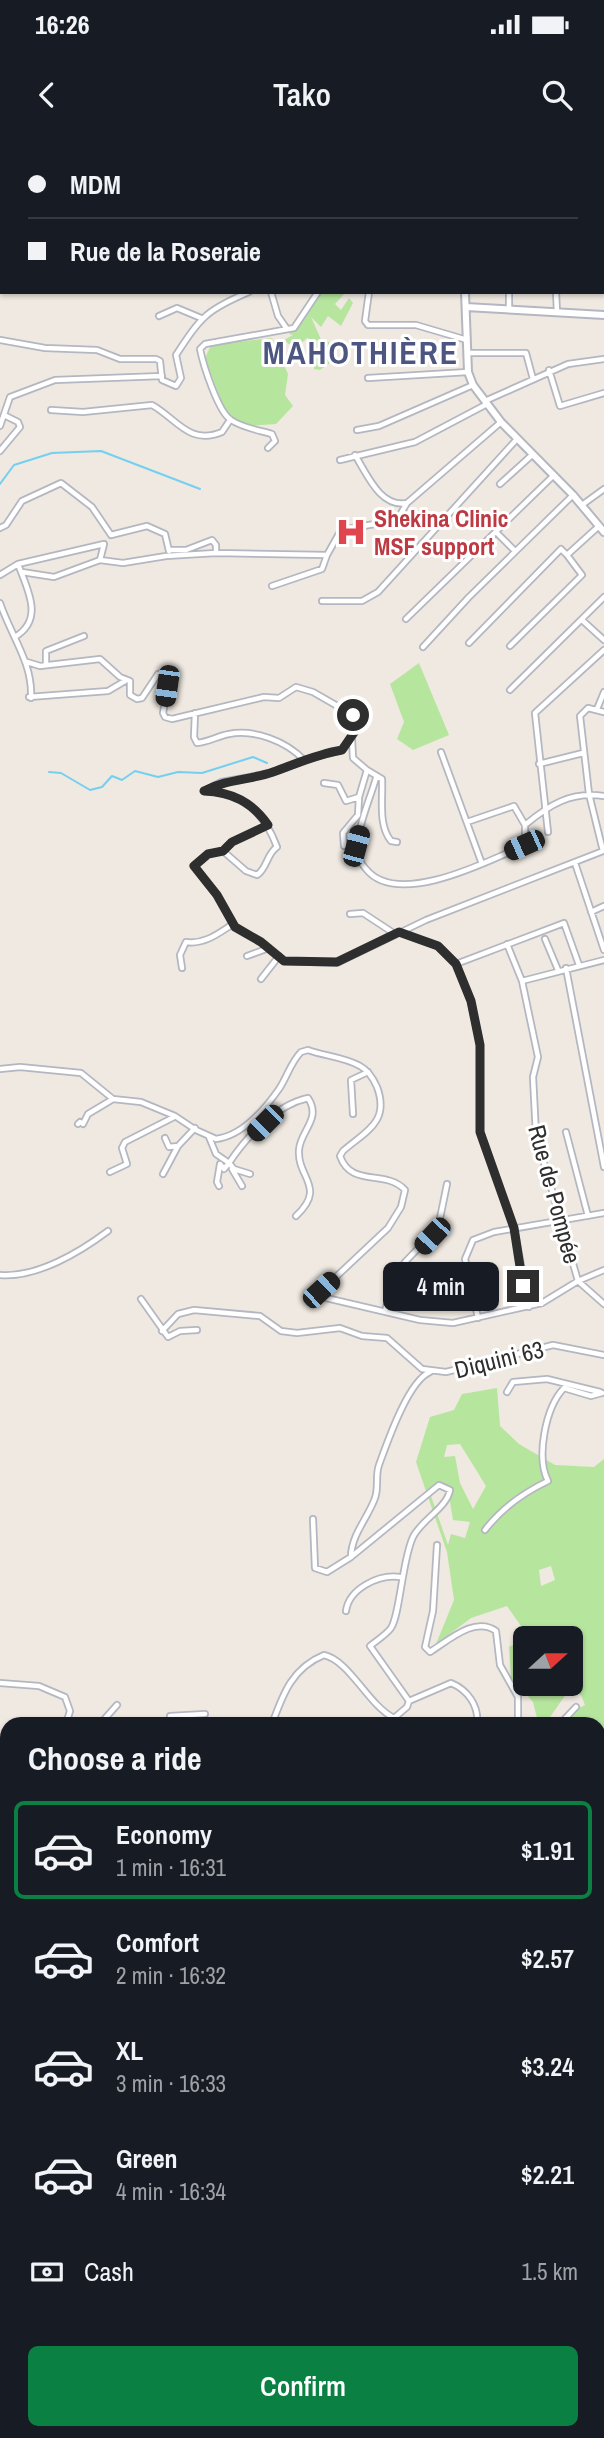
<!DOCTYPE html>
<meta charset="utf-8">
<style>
:root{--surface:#171b24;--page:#20242c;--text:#f1f3f6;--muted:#9ea1a6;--line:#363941;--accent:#0b8043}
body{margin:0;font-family:"Archivo Narrow",sans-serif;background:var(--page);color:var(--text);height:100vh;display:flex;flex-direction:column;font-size:26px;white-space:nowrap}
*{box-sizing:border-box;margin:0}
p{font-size:23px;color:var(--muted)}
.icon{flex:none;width:38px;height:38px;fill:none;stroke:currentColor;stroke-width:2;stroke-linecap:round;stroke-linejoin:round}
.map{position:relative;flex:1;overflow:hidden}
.side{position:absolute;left:0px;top:1577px;width:606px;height:723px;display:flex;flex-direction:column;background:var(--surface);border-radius:21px 21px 0 0;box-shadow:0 2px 5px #0004}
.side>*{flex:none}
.top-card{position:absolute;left:0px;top:0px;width:606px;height:154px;box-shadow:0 2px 5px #0004;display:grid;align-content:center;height:154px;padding:0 28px;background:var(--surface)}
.needle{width:46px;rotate:69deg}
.tools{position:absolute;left:513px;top:1486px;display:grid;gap:14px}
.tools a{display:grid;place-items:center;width:70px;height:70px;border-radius:10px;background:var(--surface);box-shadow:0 2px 5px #0004;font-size:35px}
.end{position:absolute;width:32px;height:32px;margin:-16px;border:9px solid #2e2e2e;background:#fff;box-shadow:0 0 0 4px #fff}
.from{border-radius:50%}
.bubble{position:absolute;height:49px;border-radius:10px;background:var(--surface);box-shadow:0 2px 5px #0004;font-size:23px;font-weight:600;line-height:49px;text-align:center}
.car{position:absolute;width:21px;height:42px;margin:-21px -10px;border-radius:9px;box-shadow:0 0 5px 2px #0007;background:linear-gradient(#222 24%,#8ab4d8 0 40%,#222 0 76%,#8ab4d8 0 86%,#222 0)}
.top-card b{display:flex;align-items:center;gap:24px;height:66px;font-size:26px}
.top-card b+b{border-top:2px solid var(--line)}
.top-card i{width:18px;height:18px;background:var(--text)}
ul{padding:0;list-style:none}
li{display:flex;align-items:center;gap:21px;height:98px;margin:0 14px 10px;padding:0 14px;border:4px solid transparent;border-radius:10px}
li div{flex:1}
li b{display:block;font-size:26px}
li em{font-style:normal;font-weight:600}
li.selected{border-color:var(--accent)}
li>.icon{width:63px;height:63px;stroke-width:1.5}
h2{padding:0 28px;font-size:32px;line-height:84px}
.pay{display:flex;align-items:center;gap:18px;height:77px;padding:0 28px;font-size:26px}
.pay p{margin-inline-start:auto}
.button{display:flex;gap:14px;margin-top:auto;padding:14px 28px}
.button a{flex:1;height:80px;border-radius:10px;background:var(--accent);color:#fff;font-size:28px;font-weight:600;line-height:80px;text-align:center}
.status{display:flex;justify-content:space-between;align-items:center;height:49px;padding:0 35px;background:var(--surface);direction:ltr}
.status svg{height:19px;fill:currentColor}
header{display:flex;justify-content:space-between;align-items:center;height:91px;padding:0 28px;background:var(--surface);font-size:32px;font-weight:600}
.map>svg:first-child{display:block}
.green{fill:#b6e59e;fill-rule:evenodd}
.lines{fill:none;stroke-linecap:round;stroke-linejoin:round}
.stream{stroke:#75cff0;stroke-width:2}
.river{stroke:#75cff0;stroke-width:8}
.minor-casing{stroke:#b4b7c1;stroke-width:8}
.tertiary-casing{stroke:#b4b7c1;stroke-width:10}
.minor{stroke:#fff;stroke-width:4.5}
.tertiary{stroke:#fff;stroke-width:6}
.route{stroke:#2e2e2e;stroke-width:9}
.labels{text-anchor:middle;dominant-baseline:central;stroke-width:6;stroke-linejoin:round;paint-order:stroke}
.health-label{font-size:24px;font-weight:bold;fill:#be3a42;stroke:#fff;text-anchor:start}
.street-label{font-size:24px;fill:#2e2e2e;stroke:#fff}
.district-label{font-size:32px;font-weight:bold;letter-spacing:2px;fill:#4d5680;stroke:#fff}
</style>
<div class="status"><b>16:26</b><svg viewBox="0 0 49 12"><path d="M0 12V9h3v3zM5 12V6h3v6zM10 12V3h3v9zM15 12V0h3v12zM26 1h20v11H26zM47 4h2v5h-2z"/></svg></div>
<header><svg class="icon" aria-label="back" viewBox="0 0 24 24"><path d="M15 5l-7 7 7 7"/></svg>Tako<svg class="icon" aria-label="search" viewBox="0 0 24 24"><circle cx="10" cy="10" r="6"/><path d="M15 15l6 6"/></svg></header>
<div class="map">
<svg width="604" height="2298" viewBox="0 0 604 2298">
<rect width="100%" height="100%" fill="#efe9e1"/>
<path class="green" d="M323,152H346L335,164L341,170L349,158L353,163L341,186L328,176L321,187L311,177L323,204L327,201L333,205V221L320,230L314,229L313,200L307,198L295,209L284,200L293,195L289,194L308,173L306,170Z
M272,198L288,234L285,255L293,266L276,284L248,286L226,273L205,218L211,205Z
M419,523L449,595L413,610L397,599L404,582L390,544Z
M497,1248L500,1286L519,1304L555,1325L594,1327L604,1319V1674L599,1670V1643L604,1640L598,1584H566L575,1570L585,1565L581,1555L569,1550L550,1577L537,1584H525L537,1578L533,1562L511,1537L509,1507L525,1498V1544H570V1498H526L528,1496L507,1466L471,1478L436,1504L454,1460L447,1412L416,1322L430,1277L454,1270L462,1254ZM460,1304L486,1346L473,1369L460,1343L455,1316L444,1317L447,1305ZM438,1347L448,1350L453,1380L470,1382L465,1398L451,1394L448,1405L431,1356ZM551,1426L555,1440L541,1446L539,1430Z
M0,1768L7,1777V1938L0,1943Z
M0,2159L7,2169V2201L0,2208Z
M0,2224L7,2239V2292H128L134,2298H0Z"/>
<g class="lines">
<path class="stream" d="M0,344L14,325L52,313L101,311L200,349
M49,632L61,633L90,650L102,647L112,636L122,640L135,631L158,637L178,632L202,633L253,617L267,623
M598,1747H604"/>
<path class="river" d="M598,1763L604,1761"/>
<g class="minor-casing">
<path id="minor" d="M159,0L160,2
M131,2L135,0
M186,2V0
M597,2V0
M271,152L278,176L287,189
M369,152L365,181L368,185H416L467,200
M509,152V170
M556,152L557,172
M159,176L177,168L201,178
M0,200L45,208L97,210L120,219H156L160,221L162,240L176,246L181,238L176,215C201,177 206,170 249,152
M468,213H526L533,239
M549,230L560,266L604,253
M368,238L468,232
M485,261L568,224L604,219
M51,270L83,272L152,265C176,278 189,306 222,292L230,280
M0,286L10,257L55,240L162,236
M357,290L379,286L473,245
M268,308L275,301L272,294C258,290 243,288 231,280C218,272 203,224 200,209L205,204L294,188L318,152
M0,311L20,287L18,282L4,275
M355,315C367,334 380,368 407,363
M340,320L415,302L487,264
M500,344L532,315
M582,365L604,349
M0,388L6,385L22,361L61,343L92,367L111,395
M497,393L515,411
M111,395L147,386L165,394L169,411
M170,410H186L212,400L216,405V413L327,415L341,390L397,380L407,363L501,282
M22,432L54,437L100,420L123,423L166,416L216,413
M0,435L18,424L104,404L100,420
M272,446L322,429L327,415
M322,461H362L378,452L517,299
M0,463C11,496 33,523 31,558
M406,479L554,335
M582,480L604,500
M15,497C45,479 27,449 18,424
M469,503L561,409L567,415L599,386
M510,506L582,435L567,415
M423,507L469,457L573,355
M27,522L40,526L100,519L120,537L130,541V555L137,559L142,558L158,534L166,533L169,539L163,573L165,577L172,579L264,557L279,558L296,547L313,552L353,575L355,591L342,610L304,620
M46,525V511L84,496
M510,550L604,457
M29,557L108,551L125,541
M597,569L604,552
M195,573L194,597L197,603C208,602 218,596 229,594C254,589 286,601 304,620L271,633L221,642L204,651C243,653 264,672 277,707C267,713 267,729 257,735L246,731L223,711L208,714L194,726L217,755L235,787L261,802L284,821L337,823L426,780L603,711L589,654L580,576L588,568L604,572
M352,599L353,618L367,630L359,657
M441,612L482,724
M539,624L583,613
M367,630L382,639C383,660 378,685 391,701L397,702
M376,638C370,659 359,683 357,705C356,713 360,723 366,729C397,768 487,722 525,705V685L514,666L467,682
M324,643L338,645L346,661L359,657L358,675L343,693L344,706
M525,685C549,665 571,651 604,656
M548,692L535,573L604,510
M223,711L232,702L268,685
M575,723L604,810
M591,772L604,766
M350,774L363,773L395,794
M399,792L438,806L456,824L471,861L480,905V991L514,1088L529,1167
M545,799L558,830
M507,804L522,841L538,917L533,937L536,995L578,1141L604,1164
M247,816L269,808
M456,824L564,783L579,825
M182,828L180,815L186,802C205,805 220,792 233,784
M566,828L604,1027
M261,839L279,816
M522,841L604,820
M0,929L20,927L81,933L113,959L141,962L175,976L196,990L216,999C242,996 265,969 279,949C287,937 291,922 301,912L308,910C324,916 345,917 360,926C368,930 373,938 377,947C390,982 366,991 343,1011L340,1016C351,1048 386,1029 405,1050L401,1067L388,1088L322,1150V1157L420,1180L453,1183L542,1163L578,1141L604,1130
M353,974L351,940L368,932
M78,984L80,982L83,984L88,974L113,959
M566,992L588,1076
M209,997L216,1014L229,1023C247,996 276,965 308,958C322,979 300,991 299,1010C297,1038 327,1047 296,1076
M165,998L169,1007L178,1006
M232,1029L242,1046
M110,1032L127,1024L122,1008L125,1002L174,977
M163,1034L178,1006L195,988
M219,1046L217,1042L220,1024L224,1029L229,1023L234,1029L250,1034
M0,1135C37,1138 80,1112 108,1091
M141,1159L168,1197L180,1191L197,1190
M385,1171L395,1138L405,1122L438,1088L447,1044
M478,1178L465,1119L473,1100L494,1092L604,1073
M162,1191L178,1174L194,1170L260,1176L281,1191L297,1193L340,1188L362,1196L387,1198L422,1229L446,1232L553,1205L604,1215
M507,1252L513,1242L547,1239L600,1252
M313,1379L315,1428L327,1432L351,1417C351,1395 368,1378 375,1358C379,1347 375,1336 379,1325C387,1303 408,1241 430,1232
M485,1390C501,1369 525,1352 548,1341C536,1318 545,1268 564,1248L591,1256L602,1253
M437,1405L433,1471L425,1507L430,1512C449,1500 475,1476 496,1491L500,1525L518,1557V1584
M351,1417L439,1345L450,1350C447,1368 421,1380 413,1397C402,1420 400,1475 391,1488C386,1495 377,1500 370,1506L409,1561
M346,1471C349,1449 378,1434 400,1437
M0,1543L39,1546L65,1557L70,1571L66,1584
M394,1578L401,1584
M100,1584L117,1565
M169,1584L170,1576L205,1574
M272,1584C283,1554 292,1528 324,1515C350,1521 368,1565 394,1578L407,1567L409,1561L451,1543C468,1550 479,1566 477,1584
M432,1584L449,1581L452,1584
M560,1584L576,1567
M4,1612L7,1611
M598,1695L604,1689
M598,1908L604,1906
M598,1945H604
M0,2165L7,2172
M598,2282L604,2281
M27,2292H49
M63,2292L83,2298
M191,2292V2298
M248,2292L252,2298
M267,2292L268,2298
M566,2292L568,2298"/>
</g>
<g class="tertiary-casing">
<path id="tertiary" d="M400,0L403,2
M465,152L468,232L473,245L501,282L573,355L604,392
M466,167L604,175"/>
</g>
<use href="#minor" class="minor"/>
<use href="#tertiary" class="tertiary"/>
</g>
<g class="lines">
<path class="route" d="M353,575L355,591L342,610C317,614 296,624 273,632C250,640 227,639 204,651C232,652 252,662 268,685L232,702L223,711L208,714L194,726L217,755L235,787L261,802L284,821L337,822L399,792L438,806L456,824L471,861L480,905V992L514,1088L523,1146"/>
</g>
<defs>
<g id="hospital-bare" transform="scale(2.415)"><path d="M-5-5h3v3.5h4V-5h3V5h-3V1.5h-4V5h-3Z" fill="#e0444e" stroke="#fff" stroke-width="2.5" paint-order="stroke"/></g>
</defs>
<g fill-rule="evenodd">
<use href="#hospital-bare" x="351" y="392"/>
</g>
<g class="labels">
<g class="health-label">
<text x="374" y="378">Shekina Clinic<tspan x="374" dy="28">MSF support</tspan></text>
</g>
<g class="street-label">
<text transform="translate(555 1054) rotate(75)">Rue de Pompée</text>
<text transform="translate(499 1219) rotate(-14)">Diquini 63</text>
</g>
<g class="district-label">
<text x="361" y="212">MAHOTHIÈRE</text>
</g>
</g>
</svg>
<div class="tools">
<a><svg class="needle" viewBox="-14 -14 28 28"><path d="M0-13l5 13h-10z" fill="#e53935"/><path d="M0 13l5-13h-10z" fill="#9ea1a6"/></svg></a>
</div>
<i class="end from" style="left:353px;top:575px"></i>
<i class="end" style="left:523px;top:1146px"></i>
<div class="bubble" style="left:383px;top:1122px;width:116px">4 min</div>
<i class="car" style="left:167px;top:546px;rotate:188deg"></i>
<i class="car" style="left:524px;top:705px;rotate:246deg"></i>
<i class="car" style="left:356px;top:706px;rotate:15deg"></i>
<i class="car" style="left:265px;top:983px;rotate:225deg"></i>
<i class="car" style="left:432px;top:1096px;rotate:223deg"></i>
<i class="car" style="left:321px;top:1150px;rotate:47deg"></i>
<div class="top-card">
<b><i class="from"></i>MDM</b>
<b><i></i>Rue de la Roseraie</b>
</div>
<section class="side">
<h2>Choose a ride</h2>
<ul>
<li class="selected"><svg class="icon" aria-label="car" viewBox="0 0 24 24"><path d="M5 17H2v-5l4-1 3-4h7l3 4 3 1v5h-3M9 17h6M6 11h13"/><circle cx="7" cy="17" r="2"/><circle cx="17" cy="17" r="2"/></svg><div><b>Economy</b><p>1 min · 16:31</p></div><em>$1.91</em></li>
<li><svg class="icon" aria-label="car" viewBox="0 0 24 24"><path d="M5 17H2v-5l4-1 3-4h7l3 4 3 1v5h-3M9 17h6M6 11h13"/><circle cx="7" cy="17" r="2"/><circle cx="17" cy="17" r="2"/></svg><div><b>Comfort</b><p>2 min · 16:32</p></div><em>$2.57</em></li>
<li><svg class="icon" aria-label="car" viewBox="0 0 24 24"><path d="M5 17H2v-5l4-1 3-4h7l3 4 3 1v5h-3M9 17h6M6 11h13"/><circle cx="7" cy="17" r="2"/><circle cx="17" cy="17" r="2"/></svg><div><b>XL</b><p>3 min · 16:33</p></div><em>$3.24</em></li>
<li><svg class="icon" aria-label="car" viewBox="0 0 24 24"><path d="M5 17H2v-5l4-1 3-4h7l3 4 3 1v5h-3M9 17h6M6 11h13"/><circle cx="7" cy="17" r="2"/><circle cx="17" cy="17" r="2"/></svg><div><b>Green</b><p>4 min · 16:34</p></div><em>$2.21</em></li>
</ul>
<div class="pay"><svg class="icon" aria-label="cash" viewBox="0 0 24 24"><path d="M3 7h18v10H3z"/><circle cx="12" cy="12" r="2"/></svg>Cash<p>1.5 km</p></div>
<div class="button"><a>Confirm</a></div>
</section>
</div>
